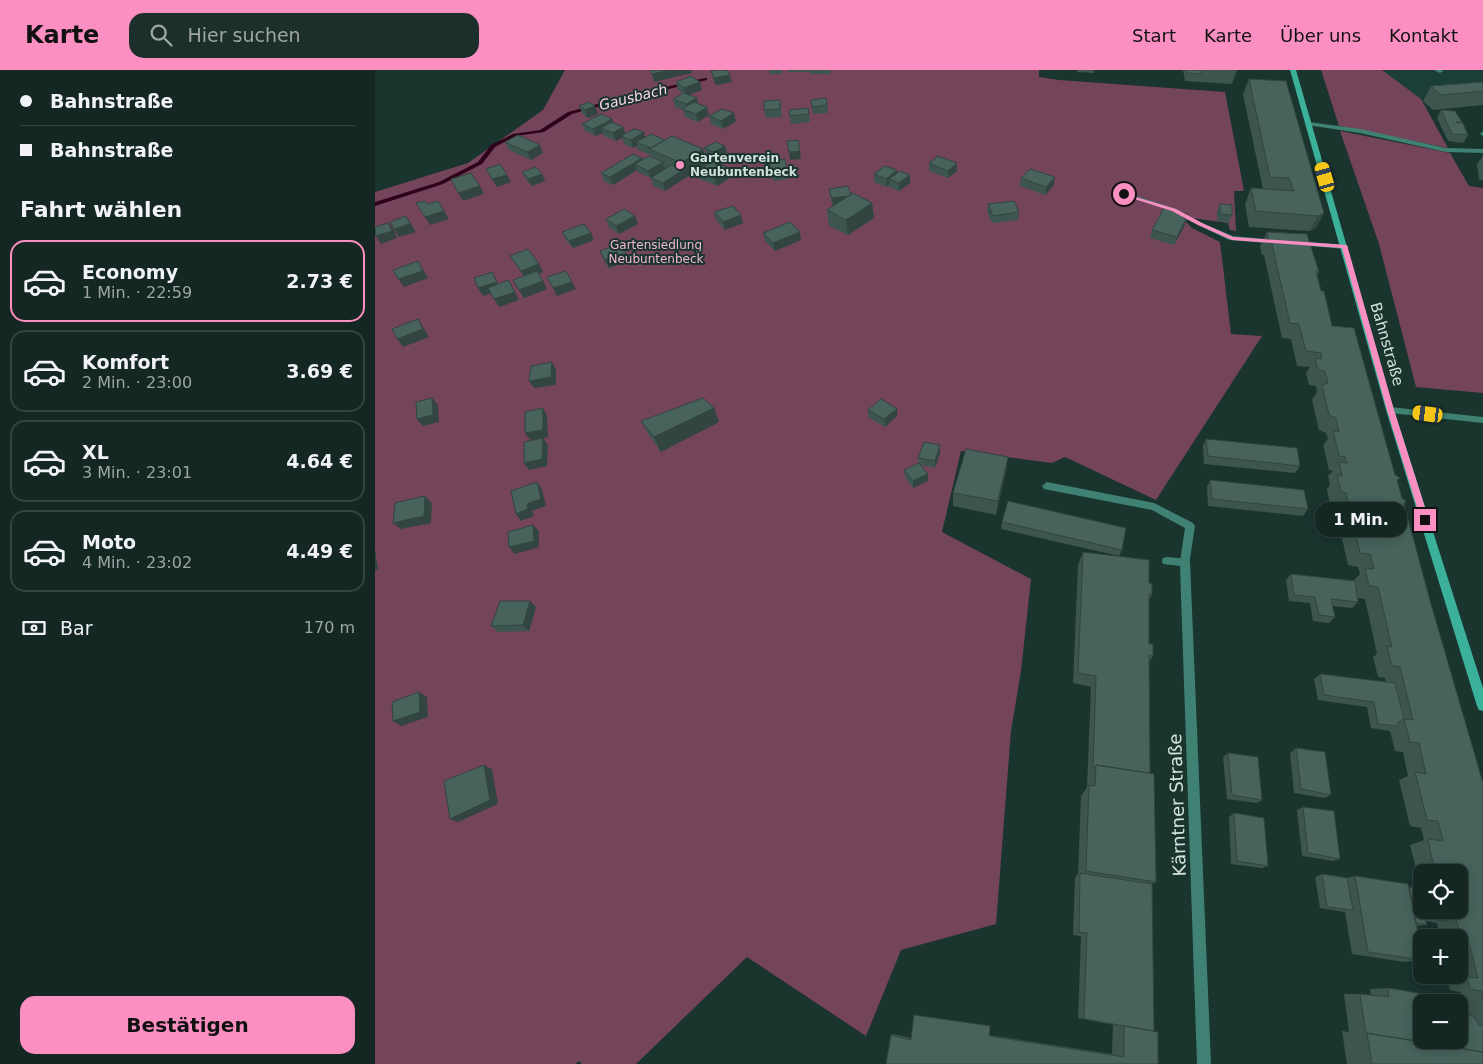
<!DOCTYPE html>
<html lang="de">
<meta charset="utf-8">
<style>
:root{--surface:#142722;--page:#1d2f2a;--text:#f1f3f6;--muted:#9da5a5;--line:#334440;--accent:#fc8fc2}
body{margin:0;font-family:"DejaVu Sans",sans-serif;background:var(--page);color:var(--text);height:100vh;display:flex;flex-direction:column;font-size:19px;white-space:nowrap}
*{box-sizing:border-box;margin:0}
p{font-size:16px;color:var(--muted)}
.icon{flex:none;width:28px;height:28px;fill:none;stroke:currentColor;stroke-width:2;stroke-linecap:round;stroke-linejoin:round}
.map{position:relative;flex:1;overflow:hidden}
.details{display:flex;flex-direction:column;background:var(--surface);width:375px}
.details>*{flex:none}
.hud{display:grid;align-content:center;height:110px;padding:0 20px;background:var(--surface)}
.controls{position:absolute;left:1038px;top:794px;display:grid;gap:10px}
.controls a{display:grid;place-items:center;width:55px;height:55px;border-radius:10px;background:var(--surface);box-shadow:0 2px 12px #0003,0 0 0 1px var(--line);font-size:25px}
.end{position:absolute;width:22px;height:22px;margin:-11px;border:6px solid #fc8fc2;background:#111;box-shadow:0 0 0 2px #111}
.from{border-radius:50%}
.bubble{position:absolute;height:35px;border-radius:15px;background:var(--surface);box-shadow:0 2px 12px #0003,0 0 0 1px var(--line);font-size:16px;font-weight:600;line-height:35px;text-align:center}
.car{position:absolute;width:15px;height:30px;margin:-15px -8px;border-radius:6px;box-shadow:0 0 4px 1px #0007;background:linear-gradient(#f5c518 24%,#345 0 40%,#f5c518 0 76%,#345 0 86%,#f5c518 0)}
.hud b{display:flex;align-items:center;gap:18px;height:48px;font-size:19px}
.hud b+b{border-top:1px solid var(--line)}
.hud i{width:12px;height:12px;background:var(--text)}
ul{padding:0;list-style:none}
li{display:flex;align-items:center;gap:15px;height:82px;margin:0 10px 8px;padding:0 10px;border:2px solid var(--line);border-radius:15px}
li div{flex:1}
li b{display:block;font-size:19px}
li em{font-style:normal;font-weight:600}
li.on{border-color:var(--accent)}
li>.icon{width:45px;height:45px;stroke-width:1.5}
h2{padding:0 20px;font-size:22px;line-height:60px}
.pay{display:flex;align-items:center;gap:12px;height:55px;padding:0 20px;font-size:19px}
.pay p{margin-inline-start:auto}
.button{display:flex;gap:10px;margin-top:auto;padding:10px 20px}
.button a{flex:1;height:58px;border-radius:15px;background:var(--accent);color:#111;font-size:20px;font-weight:600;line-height:58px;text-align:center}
header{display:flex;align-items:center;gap:30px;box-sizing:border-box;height:70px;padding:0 25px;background:var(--accent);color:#111}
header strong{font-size:24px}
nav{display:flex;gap:28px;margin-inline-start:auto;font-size:18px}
.search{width:350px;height:45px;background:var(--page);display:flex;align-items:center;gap:12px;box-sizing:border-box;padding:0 18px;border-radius:15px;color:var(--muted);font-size:19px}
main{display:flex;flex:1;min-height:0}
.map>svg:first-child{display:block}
.built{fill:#1b3f38}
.green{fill:#74445a}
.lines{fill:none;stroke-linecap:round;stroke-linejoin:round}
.stream{fill:#2f021b;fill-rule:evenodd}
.lane{fill:#3f8274;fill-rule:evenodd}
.street{fill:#3f8274;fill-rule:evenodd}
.secondary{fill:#3bb09b;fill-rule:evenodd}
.wall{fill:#3d554f}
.shaded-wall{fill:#324540}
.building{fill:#47635c;stroke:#324540}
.route{fill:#fc8fc2}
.poi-dot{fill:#fc8fc2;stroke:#1a342e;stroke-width:2}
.labels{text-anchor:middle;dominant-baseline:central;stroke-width:4;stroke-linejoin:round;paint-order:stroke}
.far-poi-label{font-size:12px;font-weight:bold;fill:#d2e1dd;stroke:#1a342e;text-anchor:start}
.far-park-label{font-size:12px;fill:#f4b7d1;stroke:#1a342e}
.far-water-label{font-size:14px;font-style:italic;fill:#fed5e6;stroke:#1a342e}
.street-label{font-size:15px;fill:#d2e1dd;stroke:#1a342e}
.near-street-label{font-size:18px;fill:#d2e1dd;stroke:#1a342e}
</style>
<header>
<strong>Karte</strong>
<div class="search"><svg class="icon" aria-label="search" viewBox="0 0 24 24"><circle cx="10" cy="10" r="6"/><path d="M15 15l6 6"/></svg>Hier suchen</div>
<nav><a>Start</a><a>Karte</a><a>Über uns</a><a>Kontakt</a></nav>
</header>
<main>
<section class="details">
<div class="hud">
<b><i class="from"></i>Bahnstraße</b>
<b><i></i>Bahnstraße</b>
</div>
<h2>Fahrt wählen</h2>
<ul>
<li class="on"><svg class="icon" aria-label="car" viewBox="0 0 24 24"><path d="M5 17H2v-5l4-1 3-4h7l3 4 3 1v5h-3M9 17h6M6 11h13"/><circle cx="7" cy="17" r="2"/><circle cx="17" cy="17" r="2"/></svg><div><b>Economy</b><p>1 Min. · 22:59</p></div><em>2.73 €</em></li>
<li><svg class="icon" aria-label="car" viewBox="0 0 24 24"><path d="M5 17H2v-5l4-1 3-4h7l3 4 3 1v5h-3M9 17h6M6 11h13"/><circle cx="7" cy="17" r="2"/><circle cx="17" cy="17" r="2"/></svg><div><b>Komfort</b><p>2 Min. · 23:00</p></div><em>3.69 €</em></li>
<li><svg class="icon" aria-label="car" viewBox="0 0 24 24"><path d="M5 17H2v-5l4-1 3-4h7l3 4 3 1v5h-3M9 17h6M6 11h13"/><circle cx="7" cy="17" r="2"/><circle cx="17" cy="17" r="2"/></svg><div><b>XL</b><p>3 Min. · 23:01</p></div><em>4.64 €</em></li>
<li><svg class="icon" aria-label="car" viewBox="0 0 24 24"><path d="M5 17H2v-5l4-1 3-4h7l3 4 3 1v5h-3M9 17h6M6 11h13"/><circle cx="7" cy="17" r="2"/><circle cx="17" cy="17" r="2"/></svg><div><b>Moto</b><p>4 Min. · 23:02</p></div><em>4.49 €</em></li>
</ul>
<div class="pay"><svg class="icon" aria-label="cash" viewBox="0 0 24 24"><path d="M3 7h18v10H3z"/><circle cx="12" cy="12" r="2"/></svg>Bar<p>170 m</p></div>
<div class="button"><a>Bestätigen</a></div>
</section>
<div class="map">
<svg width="1108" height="994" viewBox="0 0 1108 994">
<rect width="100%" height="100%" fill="#1a342e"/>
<path class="built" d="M1007,0H1108V24L1046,29Z"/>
<path class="green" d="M190,0H664V7L684,10L850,22L869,121H859L861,161L855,160L853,153L817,148L810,151L817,158L845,172L856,264L887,266L781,430L690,387L677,393L586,381L567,462L656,509L646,601L636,661L621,854L526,880L491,966L372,887L261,994H207L204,991L200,994H0V122L93,93L168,40Z
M946,0H1007L1046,29L1073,78L964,56Z
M965,61L1075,83L1094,116L1108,118V323L1041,317L1004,174Z"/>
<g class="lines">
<path class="stream" d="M330,8H332V10L255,28L197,44L169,62L141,66L120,77L107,94L68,114L0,136V132L64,112L103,92L116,75L138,64L165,60L193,42L252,26Z"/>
<path class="lane" d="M1059,0H1067L1068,1L1065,3Z
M1015,337L1108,347V353L1015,343L1011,340Z
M672,412L779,433L818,453L820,456L814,495H806L805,492L810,458L777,440L669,419L667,416Z"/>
<path class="street" d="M934,52L985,59L1071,78L1108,79V83L1071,82L985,63L932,55L931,54Z
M1108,61V66L1105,64Z
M749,122L801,139L827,153L858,166L902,170L906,172L902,174L854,170L823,155L797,141L747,125L746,124Z
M920,171L970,175L974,177L970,179L923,175L919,173Z
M792,487L814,489L815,492L836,994H822L805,496L788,494L787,491L788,488Z"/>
<path class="secondary" d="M915,0H921L1019,340L1108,618V641L1104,640L1102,636L1011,340Z"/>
</g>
<path class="wall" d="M389,0H407L406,4H395L394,0Z
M412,0H456L455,4H435V2H413Z
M702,0H719V3L702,2Z
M808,0H862L857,14L810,11Z
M336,1L357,12L341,15L338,9Z
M874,9L949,143L941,158L935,161L874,157L870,134L876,118L888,119L868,24Z
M301,12H325L327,20L314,25L324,34L332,37L334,45L323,52L310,47L308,40L300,37L298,29L308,24L303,20Z
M1108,12V35L1058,40L1048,31L1056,16Z
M451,28L453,43L438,44L436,30Z
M405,30L407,47L391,48L389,40Z
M204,36L223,44L213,48L207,43Z
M433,38L435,52L416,54L414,40Z
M1066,40L1087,52V53L1093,65L1088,73L1073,71L1062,48Z
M334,46L361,51L348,59L336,54Z
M237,49L238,53L251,63L269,62L270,67L290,70L328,79L332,94L290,121L278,116L276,108L263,102L262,100L238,115L229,111L226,103L267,88L268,90L277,87L276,85L263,80L262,76L258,78L249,74L247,68L241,71L229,66L228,63L221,66L210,61L207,54Z
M130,72L168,83L156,90L134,80Z
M350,76L352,83L341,90L331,86L329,78Z
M1108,86V110H1104L1102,94Z
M410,89L413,109L398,111L394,91Z
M554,93L582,101L573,108L554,101Z
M356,99L358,106L342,116L325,109L323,101Z
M522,100V103L535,105V113L524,121L514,117V115L511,117L499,112V104Z
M147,102L167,104L170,111L157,116L151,110Z
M646,108L679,115L670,125L645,116Z
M454,119L476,125L497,133L499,148L473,165L454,156L452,140L458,136L455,126Z
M613,134L644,142L643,150L617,153L612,142Z
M845,134L857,145L854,153L842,151V142Z
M339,142L368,153L350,160L341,150Z
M812,144L810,149H811L809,157L799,175L775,168L777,160Z
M260,146L263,154L244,164L234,157L231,149Z
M187,162L219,170L198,178L191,170Z
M892,162L944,202L942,206L957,256L1020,405L1025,408L1022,411L1056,534L1108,713V994H972L967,961L974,962L969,924H985L996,925L995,919L1013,918L1046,970L1090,945L1085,922L1075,920L1072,908L1081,907V905H1084V868H1065L1062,853L1051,851L1052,855L1042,856L1046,878V890L1030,892L977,884L970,842L945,838L940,807L947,804L972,808L980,806L1034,817L1046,840H1084V802H1056V801L1041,799L1035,775L1049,770L1046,758L1035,756L1024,710L1033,706L1028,682L1020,681L1015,661L996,658L992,637L943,630L939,609L945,604L1011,612L1010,608L1003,607L998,587L1002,584L990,529L982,528L983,532L977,538L957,536L960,547L954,553L938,551L935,533L914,531L911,510L916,504L978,511L985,504L983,497L973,495L960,437L955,436L952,419L955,415L953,406L958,401L954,400L948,375L953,369L951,363L944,360L937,330L942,322L941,316L934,315L931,303L935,297L922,296L916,269L907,268L889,185H887L885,177Z
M388,163L426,170L400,181L390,171Z
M225,181L251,183L254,191L234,198L228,189Z
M135,186L164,194L168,202L163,204L172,219L149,228L138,210L149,206Z
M339,338L344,352L286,382L274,365L266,351Z
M493,340L522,346L510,357L493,347Z
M831,369L925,396L920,403L829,394L828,376Z
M565,375V383L560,398L546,395L553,411L538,418L530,407L529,400L544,393L543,388Z
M633,387L631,401L621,445L578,436V423Z
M835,410L933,439L928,446L833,436L832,417Z
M627,452L747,480L744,486L626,459Z
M708,482L774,513L777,524L774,530V574L778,586L774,592L775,703L781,812L777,814L779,961L783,994H511L516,965L518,964L536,968L539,945H540L611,955L615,956L614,965L737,984L738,955L744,956L703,948L706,866L698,865L700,807L703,804L706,726L712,717L716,617L698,613L703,495Z
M155,531L161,537L154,561L123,562L116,556Z
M921,678L956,725L949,728L919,723L915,683Z
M853,683L887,730L882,733L852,729L848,687Z
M928,737L965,789L958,791L927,786L922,740Z
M859,743L893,796L887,798L856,794L854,747Z"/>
<path class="shaded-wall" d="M295,0H316L317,3L279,12L277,4Z
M355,5L357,12L341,15L339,8Z
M325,12L327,20L311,26L309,18Z
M322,28L324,36L312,41L311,34Z
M220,36L223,44L213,48L210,40Z
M332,37L334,45L323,52L321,44Z
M359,43L361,51L348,59L346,51Z
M237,49L240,56L226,58L228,63L221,66L218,59Z
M248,57L251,65L246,66L247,68L241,71L238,63Z
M269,62L271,70L261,72L262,76L258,78L256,70Z
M165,75L168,83L156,90L152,82Z
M350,76L352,83L341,90L339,82Z
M328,79L332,94L290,121L288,113L308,100L306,93Z
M425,81L426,89L415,90L414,82Z
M267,88L270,95L260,94L262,100L238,115L235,107Z
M288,92L290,100L276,108L273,101Z
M582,93V101L573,108V101Z
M356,99L358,106L342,116L340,108Z
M522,100L523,108L514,109V115L511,117V109Z
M167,104L170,111L157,116L153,109Z
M132,105L136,112L122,117L117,109Z
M535,105V113L524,121V113Z
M680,107L679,115L670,125L671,117Z
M105,116L109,124L88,131L83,123Z
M476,126L458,136L457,128Z
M497,133L499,148L473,165L471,150Z
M69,141L74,149L55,155L50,147Z
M949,143L941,158L935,161L943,146Z
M366,145L368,153L350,160L348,152Z
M31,146L41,162L24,167L19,159Z
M260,146L263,154L244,164L241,156Z
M811,149L809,157L799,175L802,167Z
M13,153L19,160L22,168L6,174L1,166Z
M425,162L426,170L400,181L398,173Z
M216,163L219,170L198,178L194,171Z
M251,183L254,191L234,198L230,190Z
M43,191L53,208L29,217L23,209Z
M164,194L168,202L150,209L146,201Z
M117,202L126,220L108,226L103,218Z
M133,210L144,230L124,237L119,229Z
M168,211L172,219L149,228L144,220Z
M197,212L201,219L182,226L178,218Z
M43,249L48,257L54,267L28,277L22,269Z
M177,292L181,300V315L159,318L154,311Z
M57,328L63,335L64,352L48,356L42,349Z
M168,338L172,346L173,367L155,370L150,363Z
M339,338L344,352L286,382L279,367Z
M522,339V346L510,357L509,349Z
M168,368L173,375L172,396L154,400L149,393Z
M565,375V383L560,398V391Z
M633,387L631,401L621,445L623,431Z
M553,404V411L538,418V411Z
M162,412L167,419L171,436L157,441L159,446L146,451L141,444L152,434Z
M50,426L57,433L56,453L26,459L18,453Z
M158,455L164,461V477L140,484L134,477Z
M0,480L3,499L0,500Z
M155,531L161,537L154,561L148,555Z
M44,622L52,627L53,647L26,656L18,651Z
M109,695L117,699L123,734L83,752L75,749Z"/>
<path class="building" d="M275,0H295L277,4Z
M343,0H352L355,5L339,8L336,1Z
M811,0H825L826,4L812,3Z
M316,6L325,12L309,18L301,12Z
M874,9L911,11L949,143L943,146L881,141L876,118L919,121L914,108L895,107Z
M1108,12V21L1066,25L1056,16Z
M309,23L322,28L311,34L298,29Z
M451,28L452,35L437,37L436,30Z
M405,30V39L389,40V31Z
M214,32L220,36L210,40L204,36Z
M319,32L332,37L321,44L307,39Z
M433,38L434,44L415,46L414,40Z
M347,39L359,43L346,51L334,46Z
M1066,40L1080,41L1087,52H1081L1088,53L1093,65L1077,64Z
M226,44L237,49L218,59L207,54Z
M237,52L248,57L238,63L226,58Z
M259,59L269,62L256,70L246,66Z
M276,64L290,70L276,78L261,72Z
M143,65L165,75L152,82L130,72Z
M297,66L328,79L306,93L274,79Z
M423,70L425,81L414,82L412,71Z
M340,72L350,76L339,82L329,78Z
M258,84L267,88L235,107L226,103Z
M274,86L288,92L273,101L260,94Z
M563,86L582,93L573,101L554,93Z
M410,89L412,101L396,103L394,91Z
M338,91L356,99L340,108L323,101Z
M125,94L132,105L117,109L111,99Z
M296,95L308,100L288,113L276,108Z
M510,96L522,100L511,109L499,104Z
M161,97L167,104L153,109L147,102Z
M655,99L680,107L671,117L646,108Z
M525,101L535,105L524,113L514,109Z
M96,103L105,116L83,123L76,109Z
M473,116L476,125L473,126L457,128L454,119Z
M478,123L497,133L471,150L452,140Z
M50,131L52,134L63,131L69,141L50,147L41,133Z
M639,131L644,142L618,146L613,134Z
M845,134L857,135V145L845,144Z
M358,136L366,145L348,152L339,142Z
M789,138L812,144L809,149H811L802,167L777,160Z
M249,139L260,146L241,156L231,149Z
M31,146L35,154L19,159L15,152Z
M415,152L425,162L398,173L388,163Z
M13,153L17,161L1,166L0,157Z
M209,154L216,163L194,171L187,162Z
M892,162L932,164L944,202L941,201L946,221H949L957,256L979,258L1020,405L1025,408L1022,410L1027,428L1031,431L1029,434L1056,534L1108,713V930L1106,921L1095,919L1092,907L1103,908L1095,876L1088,875L1080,845H1087L1084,834V802H1076L1074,796L1058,794L1053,769L1068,771L1063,751L1052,750L1040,702L1051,704L1044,673L1035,672L1029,649L1038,650L1025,597L1017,596L1012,576L1017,577L1003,517L994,516L990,498L999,499L995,484L985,483L971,423L966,422L962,405L967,406L964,392L972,393L970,387L964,386L958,361L964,362L961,348L954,345L947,315L953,313L950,301L943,300L940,288L947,289L946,283L931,281L924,254L915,253L896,170H893Z
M245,174L251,183L230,190L225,181Z
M153,179L164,194L146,201L135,186Z
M43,191L48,201L23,209L18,200Z
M162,201L168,211L144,220L138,210Z
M191,201L197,212L178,218L172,207Z
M117,202L122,212L103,218L99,208Z
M133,210L140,222L119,229L113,218Z
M43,249L48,259L22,269L17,259Z
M177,292L176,307L154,311L156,296Z
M57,328L58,345L42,349L41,332Z
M328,328L339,338L279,367L266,351Z
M506,329L522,339L509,349L493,340Z
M168,338V360L150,363V342Z
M168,368L167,389L149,393V372Z
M831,369L922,378L925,396L833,386Z
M549,372L565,375L560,391L543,388Z
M591,379L633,387L623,431L578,423Z
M544,393L553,404L538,411L529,400Z
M835,410L929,420L933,439L837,429Z
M162,412L166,429L152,434L153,439L141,444L136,421Z
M50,426L49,446L18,453L20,433Z
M633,431L751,458L747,480L627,452Z
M158,455L159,471L134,477L133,462Z
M708,482L774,490V513L777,514V524H774V574H778V586L774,585L775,703L721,695L718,699L721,606L703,603Z
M916,504L980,511L983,532L956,529L960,547L944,545L940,527L919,525Z
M125,531H155L148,555L116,556Z
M945,604L1020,613L1029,649L1022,653L1023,656L1003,654L999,632L949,625Z
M44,622L45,642L18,651L17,632Z
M921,678L950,682L956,725L926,719Z
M853,683L883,687L887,730L857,725Z
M109,695L115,730L75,749L69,711Z
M721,695L779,704L781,812L711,801L714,715L720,716Z
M928,737L959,741L965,789L933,783Z
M859,743L889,748L893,796L862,791Z
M705,803L777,814L779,961L709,949L712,863L704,862Z
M947,804L972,808L978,840L952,837Z
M980,806L1033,814L1046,878V890L993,882Z
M1034,817L1046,819V840H1075L1077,845L1070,846L1071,851L1050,848L1052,855L1041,853Z
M1013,918L1073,928L1074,932H1046V970H1084V944L1098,946L1105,956L1108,954V982L991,963L985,924L1014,927Z
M539,945L615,956L614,966L749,987V956L783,962V994H511L516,965L536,970Z
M992,963L1108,982V994H997Z"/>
<path class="route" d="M747,123L801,139L827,153L858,167L972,175L1019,340L1054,450L1053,452L1050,453L1046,450L1012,340L967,178L857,170L823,155L797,141L747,125Z"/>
<circle class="poi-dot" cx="305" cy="95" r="5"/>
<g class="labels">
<g class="far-poi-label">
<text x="315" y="88">Gartenverein<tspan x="315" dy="14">Neubuntenbeck</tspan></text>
</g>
<g class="far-park-label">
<text x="281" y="175">Gartensiedlung<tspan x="281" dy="14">Neubuntenbeck</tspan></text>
</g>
<g class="far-water-label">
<text transform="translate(258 27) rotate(-14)">Gausbach</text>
</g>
<g class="street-label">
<text transform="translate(1012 274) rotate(74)">Bahnstraße</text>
</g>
<g class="near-street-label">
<text transform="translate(802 735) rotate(-92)">Kärntner Straße</text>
</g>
</g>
</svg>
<div class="controls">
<a><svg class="icon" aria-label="locate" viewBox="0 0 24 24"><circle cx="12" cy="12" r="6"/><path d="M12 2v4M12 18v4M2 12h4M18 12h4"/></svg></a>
<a>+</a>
<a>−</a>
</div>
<i class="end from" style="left:749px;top:124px"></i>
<i class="end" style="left:1050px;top:450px"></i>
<div class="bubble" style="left:940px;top:432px;width:92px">1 Min.</div>
<i class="car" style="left:950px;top:107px;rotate:344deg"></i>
<i class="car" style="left:1053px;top:344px;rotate:277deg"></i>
</div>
</main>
